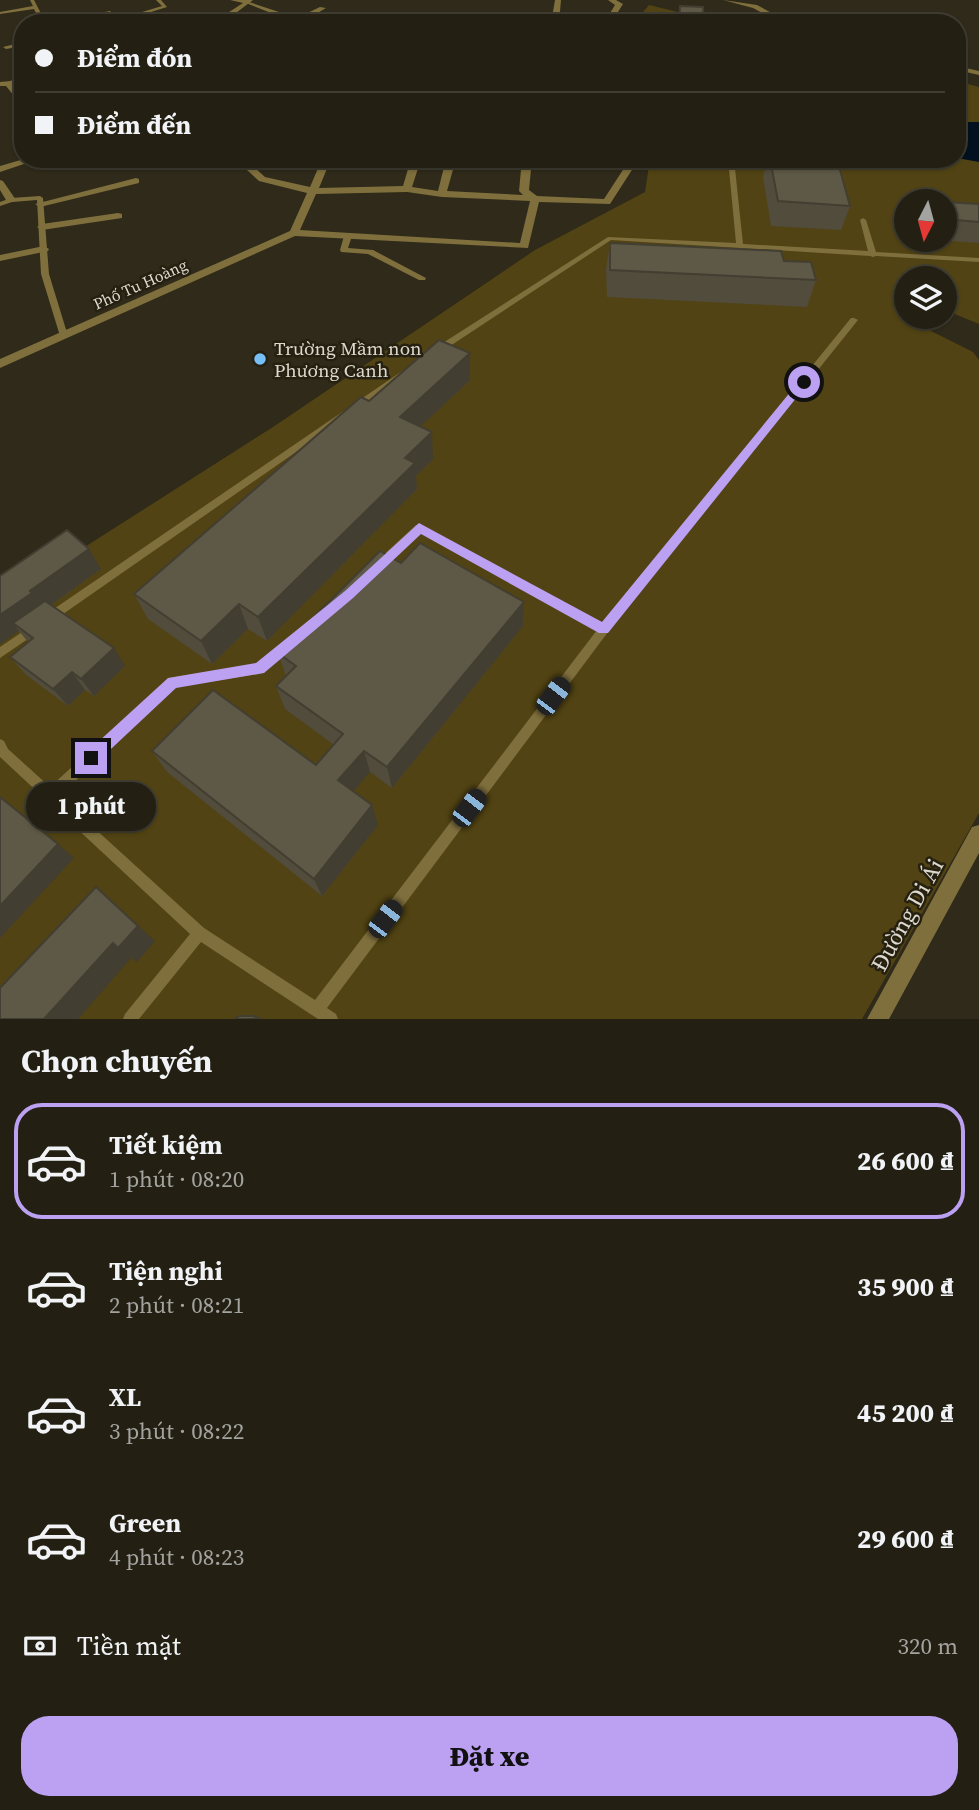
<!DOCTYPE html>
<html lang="vi">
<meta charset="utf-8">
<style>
:root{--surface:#232013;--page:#2b281c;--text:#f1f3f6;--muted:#a3a3a0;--line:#403e33;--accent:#bca0f2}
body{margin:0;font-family:"Source Serif 4",serif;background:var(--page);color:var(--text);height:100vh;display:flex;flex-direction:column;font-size:26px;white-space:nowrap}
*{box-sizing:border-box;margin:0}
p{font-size:23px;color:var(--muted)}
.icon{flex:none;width:38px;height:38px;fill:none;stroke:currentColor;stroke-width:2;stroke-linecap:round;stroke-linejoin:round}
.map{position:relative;height:1019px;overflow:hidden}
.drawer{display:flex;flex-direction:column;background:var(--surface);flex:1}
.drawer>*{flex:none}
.guide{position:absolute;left:14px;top:14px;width:952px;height:154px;border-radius:28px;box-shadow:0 2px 5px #0004,0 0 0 2px var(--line);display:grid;align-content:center;height:154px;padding:0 21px;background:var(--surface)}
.needle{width:46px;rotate:186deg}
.tools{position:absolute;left:894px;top:189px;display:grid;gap:14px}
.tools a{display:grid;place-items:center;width:63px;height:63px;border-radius:50%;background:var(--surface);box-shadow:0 2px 5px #0004,0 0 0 2px var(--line);font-size:35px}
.end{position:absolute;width:32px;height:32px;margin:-16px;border:9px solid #bca0f2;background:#111;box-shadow:0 0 0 4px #111}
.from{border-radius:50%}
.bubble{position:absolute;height:49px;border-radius:24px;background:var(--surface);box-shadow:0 2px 5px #0004,0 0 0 2px var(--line);font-size:23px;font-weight:800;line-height:49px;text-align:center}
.car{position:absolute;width:21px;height:42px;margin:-21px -10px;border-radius:9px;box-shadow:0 0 5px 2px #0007;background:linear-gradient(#222 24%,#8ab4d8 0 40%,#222 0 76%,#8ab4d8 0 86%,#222 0)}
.guide b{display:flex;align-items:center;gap:24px;height:66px;font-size:26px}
.guide b+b{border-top:2px solid var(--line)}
.guide i{width:18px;height:18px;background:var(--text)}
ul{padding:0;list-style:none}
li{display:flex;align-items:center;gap:21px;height:116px;margin:0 14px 10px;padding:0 7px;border:4px solid transparent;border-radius:28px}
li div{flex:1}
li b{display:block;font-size:26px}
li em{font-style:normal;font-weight:800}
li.selected{border-color:var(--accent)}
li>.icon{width:63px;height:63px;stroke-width:1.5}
h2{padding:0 21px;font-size:32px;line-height:84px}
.pay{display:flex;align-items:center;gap:18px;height:77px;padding:0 21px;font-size:26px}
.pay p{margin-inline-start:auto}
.action{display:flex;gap:14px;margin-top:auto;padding:14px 21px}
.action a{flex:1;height:80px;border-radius:28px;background:var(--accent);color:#111;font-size:28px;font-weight:800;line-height:80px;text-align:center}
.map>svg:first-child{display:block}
.green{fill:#514313;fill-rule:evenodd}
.water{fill:#01111f}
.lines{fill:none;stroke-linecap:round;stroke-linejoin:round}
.service{fill:#7f6f3d;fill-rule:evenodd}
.minor{fill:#7f6f3d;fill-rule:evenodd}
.wall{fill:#514c3c}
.shaded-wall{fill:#423e31}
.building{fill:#5e5846;stroke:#423e31;stroke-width:2}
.route{fill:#bca0f2}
.poi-dot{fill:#77bff7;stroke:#252010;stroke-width:2.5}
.labels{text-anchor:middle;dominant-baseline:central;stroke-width:5;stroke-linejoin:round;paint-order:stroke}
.far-street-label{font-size:16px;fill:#ddd9cf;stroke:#252010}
.poi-label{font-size:19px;fill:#ddd9cf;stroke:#252010;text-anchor:start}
.near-street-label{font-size:23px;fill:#ddd9cf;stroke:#252010}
</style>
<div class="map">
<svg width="979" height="1019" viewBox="0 0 979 1019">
<rect width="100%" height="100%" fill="#2f2a19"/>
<path class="green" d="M649,5L723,23H634Z
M957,81L979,87V324L945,310V278H906V317H914L911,321L973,352L979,360V813L862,1019H0V606L80,550L273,427L535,250L645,192L650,159H957ZM906,201H945V240H906Z"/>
<path class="water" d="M957,122H979V162L957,158Z"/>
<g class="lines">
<path class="service" d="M30,0H34L46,23H41L34,9L0,14V12L33,6Z
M156,0H161L167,7L119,22L120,23H114L100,13L110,11L119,19L162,6Z
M230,0H253C240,10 225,23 208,23L223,16L243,3Z
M150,19L155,23H150L148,20Z
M23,42V46L6,49L3,47Z
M23,76V80L8,85L5,83Z
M728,159H734L743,244L868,251L860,220L863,218L866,220L876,252L979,258V262L876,256L873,257L870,256L611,240L441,352H435V348L608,237L736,243Z
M40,196L43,198L49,274L68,336L64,339L60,336L41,274L37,200L12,202L0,206V202L11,198Z
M348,234L352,236L348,248L373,250L426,278L425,280H419L368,254L341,252L340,250L344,236Z
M851,318H854L858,320L608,632L327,1008L336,1014L338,1019H318L201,942L139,1019H123L125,1014L190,934L0,757V739L4,741L8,749L50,787L169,678L256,664L282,644L286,642L290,644L291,647L290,650L263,672L259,674L176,687L59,796L204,928L315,1000L597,630L420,533L386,566H378L377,563L378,560L416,525L419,524L603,623Z
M405,369L408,370L409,372L408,374L53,621L49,623L45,621L44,618L45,615Z
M34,624L38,626L39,629L38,632L0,658V647Z"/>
<path class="minor" d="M555,0H561L559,23H551Z
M608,0H616L623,4L611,23H604L615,5Z
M723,0L757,5L790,23H781L753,8Z
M246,1L297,18L320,7L326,8L304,21L306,23H296L246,3Z
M386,13L532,21L535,23H488L383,17Z
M957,66L979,71V75L957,70Z
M11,81L23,99V107L6,86H0V82Z
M24,159H39L0,172V166Z
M235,159H245L265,177L310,187L322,159H331L319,188L403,186L411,159H421L412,187L438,191L446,159H456L447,191L523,195L519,191L522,159H532L529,190L537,196L604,199L630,159H639L610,204L539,202L528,248L295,236L0,368V359L290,231L307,193L259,181ZM407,192L442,197L530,201L520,243L300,230L316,194Z
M136,178L139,179V183L40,207L35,204Z
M0,180L3,181L16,200L14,202L6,200L0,190Z
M118,213L122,214V218L42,230L37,227L42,224Z
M44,246L49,249L48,251L0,261V255Z
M979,825V853L889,1019H867L972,827Z"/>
</g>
<path class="wall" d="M766,159H837L850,206L841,230L771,226L763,177L766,163Z
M945,202L979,204V243L937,240H945Z
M610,243L784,261L816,280L807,307L607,297L606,269Z
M470,353V380L420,427L433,459L416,476L417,489L267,641L248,629L212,664L148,619L134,594L369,401Z
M401,563L524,602L523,626L392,788L370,772L353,791L378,825L322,896L167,772L152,751L316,765L334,745L285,709L276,686L286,676L278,653Z
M101,569L51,605L125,666L94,696L85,690L68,706L26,675L10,657L28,642L19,631L0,644V576Z"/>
<path class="shaded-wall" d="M470,353V380L403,443L400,417Z
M432,432L433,459L416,476L417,489L267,641L258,617L405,458Z
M89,549L101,569L45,609L13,623L19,631L0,644V615L30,591Z
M524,602L523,626L392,788L387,767Z
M239,604L248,629L212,664L201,641Z
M114,648L125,666L94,696L81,679Z
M72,672L85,690L68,706L53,689Z
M364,751L370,772L345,801L338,780Z
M372,805L378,825L322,896L314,879Z
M58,844L74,858L0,938V906Z
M96,887L155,941L137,962L131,958L78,1019H44L113,943Z"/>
<path class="building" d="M680,6L703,7L704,23H679Z
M770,159H837L850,206L778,201Z
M945,202L979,204V222L945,219Z
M610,243L781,251L784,261L811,262L816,280L610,270Z
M439,340L470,353L400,417L432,432L405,458L415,463L258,617L239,604L201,641L134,594L361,397L369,401Z
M67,530L89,549L30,591L32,593L0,615V576Z
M420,543L524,602L387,767L364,751L338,780L372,805L314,879L152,751L213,690L316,765L343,734L276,686L296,666L278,653L380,551L401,563Z
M45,601L114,648L81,679L72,672L53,689L10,657L33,638L13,623Z
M0,797L58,844L0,906Z
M96,887L138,926L118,948L113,943L44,1019H0V988Z
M239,1016H253L261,1019H235Z"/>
<path class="route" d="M801,379L809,382L608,633H599L421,534L353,598L264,673L176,688L96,763H86V753L168,678L256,663L345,591L419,523L602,622Z"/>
<circle class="poi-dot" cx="260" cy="359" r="7"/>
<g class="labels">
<g class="far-street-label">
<text transform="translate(140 284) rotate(-24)">Phố Tu Hoàng</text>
</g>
<g class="poi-label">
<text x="274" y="348">Trường Mầm non<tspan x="274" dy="22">Phương Canh</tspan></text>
</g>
<g class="near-street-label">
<text transform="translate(907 915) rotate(-61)">Đường Di Ái</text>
</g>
</g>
</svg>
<div class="tools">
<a><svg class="needle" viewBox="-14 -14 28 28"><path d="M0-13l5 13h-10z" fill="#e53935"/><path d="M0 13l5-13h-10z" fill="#a3a3a0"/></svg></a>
<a><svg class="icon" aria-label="layers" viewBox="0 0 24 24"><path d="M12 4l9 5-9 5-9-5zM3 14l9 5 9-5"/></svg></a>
</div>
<i class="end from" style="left:804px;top:382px"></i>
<i class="end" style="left:91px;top:758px"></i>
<div class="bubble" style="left:26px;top:782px;width:130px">1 phút</div>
<i class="car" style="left:553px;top:696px;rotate:37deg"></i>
<i class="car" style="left:469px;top:808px;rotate:37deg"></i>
<i class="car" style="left:385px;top:919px;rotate:37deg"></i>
<div class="guide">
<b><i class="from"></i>Điểm đón</b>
<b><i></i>Điểm đến</b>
</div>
</div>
<section class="drawer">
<h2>Chọn chuyến</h2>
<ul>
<li class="selected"><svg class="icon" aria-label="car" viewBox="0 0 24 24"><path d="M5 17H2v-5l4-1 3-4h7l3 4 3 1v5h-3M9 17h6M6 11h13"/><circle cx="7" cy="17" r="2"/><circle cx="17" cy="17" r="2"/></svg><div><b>Tiết kiệm</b><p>1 phút · 08:20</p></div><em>26 600 ₫</em></li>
<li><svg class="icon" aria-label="car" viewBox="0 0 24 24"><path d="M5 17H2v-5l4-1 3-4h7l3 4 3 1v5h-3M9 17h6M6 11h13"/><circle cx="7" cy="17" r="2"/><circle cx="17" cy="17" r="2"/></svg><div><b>Tiện nghi</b><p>2 phút · 08:21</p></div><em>35 900 ₫</em></li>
<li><svg class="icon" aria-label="car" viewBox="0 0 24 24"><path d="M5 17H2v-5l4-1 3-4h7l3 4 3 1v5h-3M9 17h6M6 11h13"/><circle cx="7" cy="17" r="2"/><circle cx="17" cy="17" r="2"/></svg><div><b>XL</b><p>3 phút · 08:22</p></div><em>45 200 ₫</em></li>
<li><svg class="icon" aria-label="car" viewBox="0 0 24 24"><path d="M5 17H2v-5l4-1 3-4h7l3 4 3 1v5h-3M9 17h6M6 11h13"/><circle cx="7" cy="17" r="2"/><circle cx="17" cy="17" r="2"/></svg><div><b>Green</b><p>4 phút · 08:23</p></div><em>29 600 ₫</em></li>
</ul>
<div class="pay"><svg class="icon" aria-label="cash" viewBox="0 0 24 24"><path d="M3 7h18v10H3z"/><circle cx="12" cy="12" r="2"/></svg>Tiền mặt<p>320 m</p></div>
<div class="action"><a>Đặt xe</a></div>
</section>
